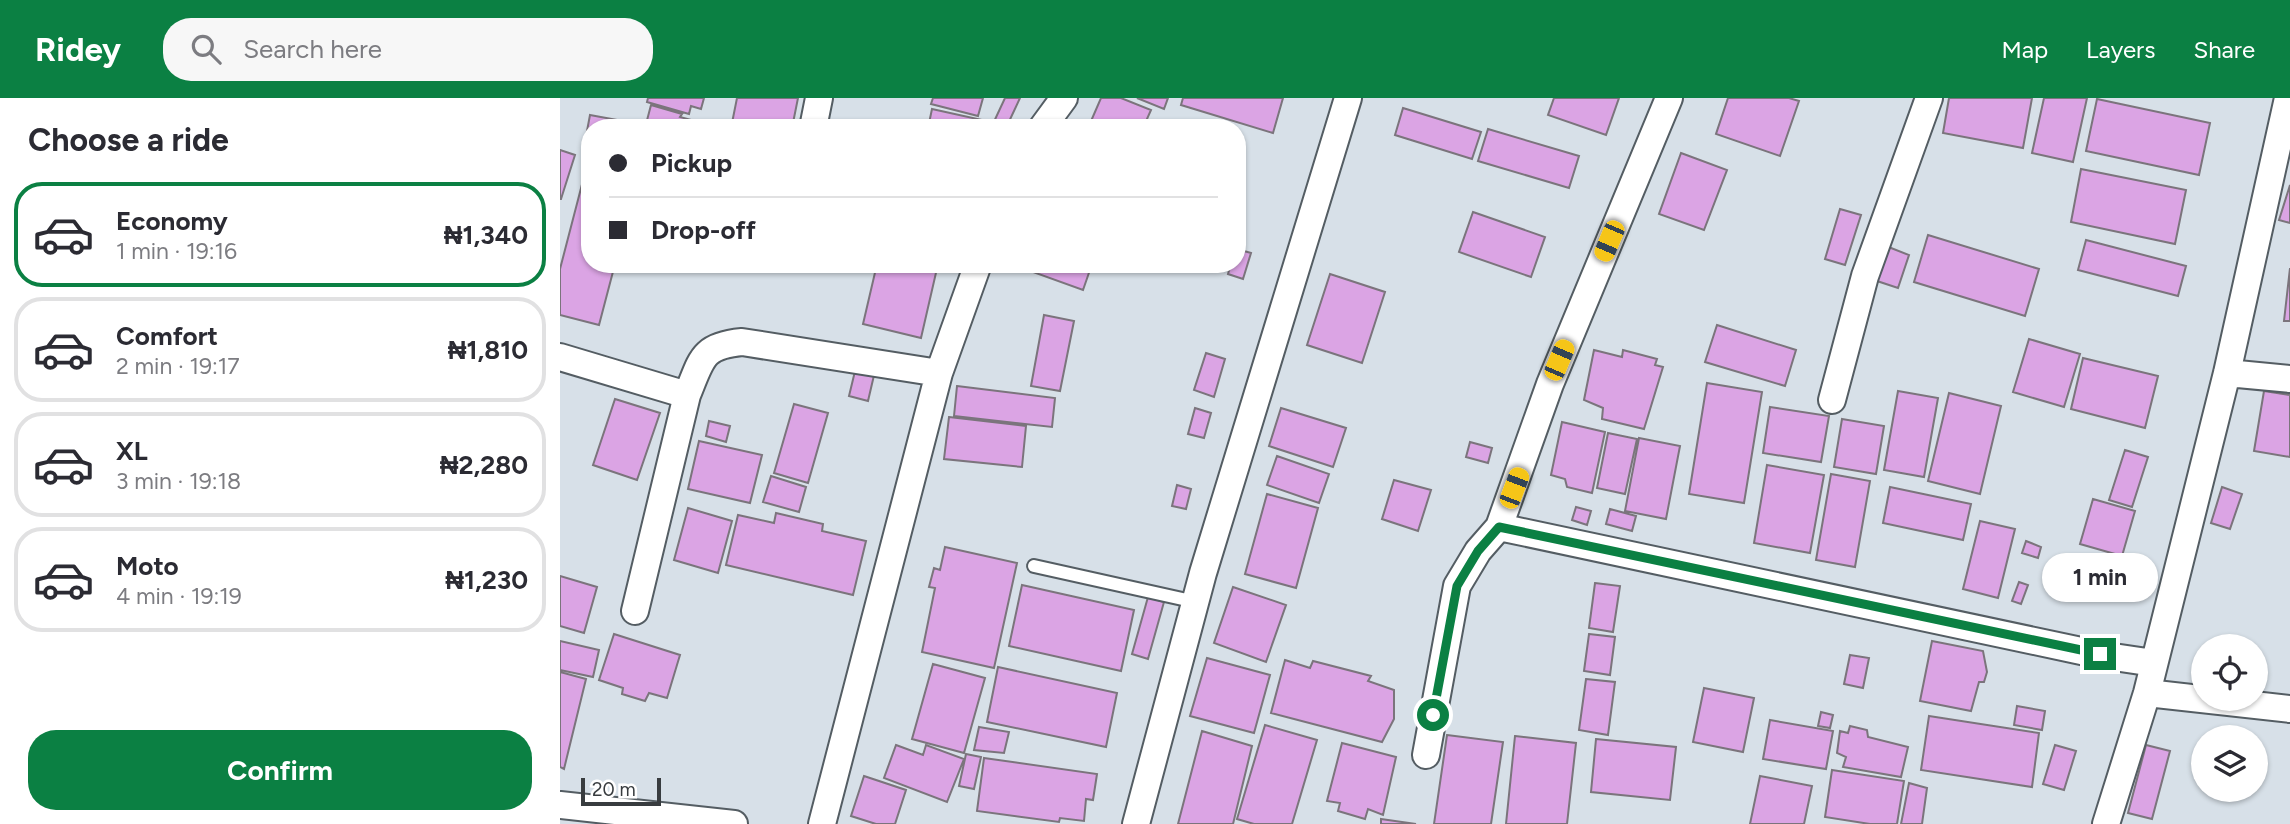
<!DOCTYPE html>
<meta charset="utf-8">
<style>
:root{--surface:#fff;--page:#f7f7f7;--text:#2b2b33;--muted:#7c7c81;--line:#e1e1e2;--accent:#0b8043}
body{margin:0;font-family:Figtree,sans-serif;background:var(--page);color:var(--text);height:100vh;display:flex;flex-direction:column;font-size:26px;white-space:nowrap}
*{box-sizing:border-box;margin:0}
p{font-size:23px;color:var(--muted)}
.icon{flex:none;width:38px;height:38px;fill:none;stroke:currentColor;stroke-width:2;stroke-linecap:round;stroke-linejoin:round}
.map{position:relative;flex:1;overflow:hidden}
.drawer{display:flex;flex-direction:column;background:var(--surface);width:560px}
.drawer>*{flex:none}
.banner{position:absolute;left:21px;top:21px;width:665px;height:154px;border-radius:28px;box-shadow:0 2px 5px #0004;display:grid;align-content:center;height:154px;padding:0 28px;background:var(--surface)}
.fabs{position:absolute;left:1631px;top:536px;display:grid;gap:14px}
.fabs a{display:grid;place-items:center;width:77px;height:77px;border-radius:50%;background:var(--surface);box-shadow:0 2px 5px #0004;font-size:35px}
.scale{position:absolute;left:21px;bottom:18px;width:80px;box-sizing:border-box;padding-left:7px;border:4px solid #383c3f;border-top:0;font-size:19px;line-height:24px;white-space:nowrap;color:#383c3f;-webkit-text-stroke:5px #fff;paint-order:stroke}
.end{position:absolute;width:32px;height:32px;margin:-16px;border:9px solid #0b8043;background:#fff;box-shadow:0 0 0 4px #fff}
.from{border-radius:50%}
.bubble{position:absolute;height:49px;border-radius:24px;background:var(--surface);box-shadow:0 2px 5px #0004;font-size:23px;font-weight:700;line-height:49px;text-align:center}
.car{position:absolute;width:21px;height:42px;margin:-21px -10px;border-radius:9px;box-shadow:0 0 5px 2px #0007;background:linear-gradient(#f5c518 24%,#345 0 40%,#f5c518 0 76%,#345 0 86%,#f5c518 0)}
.banner b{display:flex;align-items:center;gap:24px;height:66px;font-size:26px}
.banner b+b{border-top:2px solid var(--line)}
.banner i{width:18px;height:18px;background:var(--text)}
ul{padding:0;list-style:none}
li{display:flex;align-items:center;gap:21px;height:105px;margin:0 14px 10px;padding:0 14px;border:4px solid var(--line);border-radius:28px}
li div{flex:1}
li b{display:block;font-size:26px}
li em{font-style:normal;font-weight:700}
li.active{border-color:var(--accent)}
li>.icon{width:63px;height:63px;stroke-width:1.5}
h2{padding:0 28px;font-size:32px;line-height:84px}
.cta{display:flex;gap:14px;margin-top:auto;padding:14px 28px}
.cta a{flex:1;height:80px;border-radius:28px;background:var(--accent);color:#fff;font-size:28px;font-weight:700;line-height:80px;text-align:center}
header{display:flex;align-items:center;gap:42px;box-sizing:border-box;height:98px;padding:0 35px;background:var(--accent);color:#fff}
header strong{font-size:33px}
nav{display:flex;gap:38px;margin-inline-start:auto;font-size:24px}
.search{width:490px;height:63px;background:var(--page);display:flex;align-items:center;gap:18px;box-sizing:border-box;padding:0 24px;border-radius:28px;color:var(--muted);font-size:26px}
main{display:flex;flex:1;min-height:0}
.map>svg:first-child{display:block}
.building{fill:#dba4e4;stroke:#7b747c;stroke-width:2}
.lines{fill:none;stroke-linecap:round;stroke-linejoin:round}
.service-casing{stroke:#545d63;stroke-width:16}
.minor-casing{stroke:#545d63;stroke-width:30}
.service{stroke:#fff;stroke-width:12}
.minor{stroke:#fff;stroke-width:26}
.route{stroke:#0b8043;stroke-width:9}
</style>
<header>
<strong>Ridey</strong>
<div class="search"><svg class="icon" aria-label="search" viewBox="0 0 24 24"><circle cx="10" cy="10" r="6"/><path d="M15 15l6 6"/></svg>Search here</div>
<nav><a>Map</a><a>Layers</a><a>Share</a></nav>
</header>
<main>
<section class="drawer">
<h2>Choose a ride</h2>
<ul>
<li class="active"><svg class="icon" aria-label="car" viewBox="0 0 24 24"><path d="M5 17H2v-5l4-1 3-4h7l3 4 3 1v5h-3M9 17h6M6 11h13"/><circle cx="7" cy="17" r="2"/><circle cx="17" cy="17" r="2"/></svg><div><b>Economy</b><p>1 min · 19:16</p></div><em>₦1,340</em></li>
<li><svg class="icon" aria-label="car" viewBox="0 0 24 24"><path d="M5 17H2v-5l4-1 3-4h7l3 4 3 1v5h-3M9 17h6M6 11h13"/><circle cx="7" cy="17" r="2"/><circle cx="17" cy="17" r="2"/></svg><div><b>Comfort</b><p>2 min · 19:17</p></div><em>₦1,810</em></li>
<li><svg class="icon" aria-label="car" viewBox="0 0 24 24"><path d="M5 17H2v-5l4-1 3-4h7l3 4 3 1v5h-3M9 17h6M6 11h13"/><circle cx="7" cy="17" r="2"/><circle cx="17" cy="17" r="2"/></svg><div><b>XL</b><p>3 min · 19:18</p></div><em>₦2,280</em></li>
<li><svg class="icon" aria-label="car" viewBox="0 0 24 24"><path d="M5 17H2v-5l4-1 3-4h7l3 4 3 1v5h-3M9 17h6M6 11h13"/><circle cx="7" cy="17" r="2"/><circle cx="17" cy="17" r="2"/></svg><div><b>Moto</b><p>4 min · 19:19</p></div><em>₦1,230</em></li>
</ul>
<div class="cta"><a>Confirm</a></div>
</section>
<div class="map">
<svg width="1730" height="726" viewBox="0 0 1730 726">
<rect width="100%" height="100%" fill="#d7e0e8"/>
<path class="building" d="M88,0H144L141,11L131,8L129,16L87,4Z
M177,0H238L232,30H171Z
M373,0H423L418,18L371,6Z
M445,0H460L446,30H431Z
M541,0H561L591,12L583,30H528Z
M577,0H608L604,11Z
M623,0H723L713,35L621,7Z
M994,0H1059L1046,37L988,17Z
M1168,0H1229L1239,3L1220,58L1156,36Z
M1389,0H1472L1463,50L1383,35Z
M1484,0H1527L1513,64L1472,55Z
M1537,1L1650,25L1639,77L1526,53Z
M91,7L122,16L120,19L131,22L129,30H85Z
M843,10L921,34L912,61L835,37Z
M372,11L422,22L421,30H368Z
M30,17L79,26L78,30H30V50L24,49Z
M928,31L1019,58L1009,90L918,63Z
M0,52L15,57L1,101H0Z
M1121,55L1167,72L1144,132L1099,116Z
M26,71L30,72V166H55L39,227L0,217V171Z
M1521,71L1626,92L1615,146L1511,124Z
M1730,87V125L1719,122Z
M1280,111L1301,117L1285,167L1265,161Z
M913,114L985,139L971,179L899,154Z
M1368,137L1479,171L1465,218L1354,184Z
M1526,142L1626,168L1618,198L1518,172Z
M1326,148L1349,157L1338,190L1314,182Z
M677,151L691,155L683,181L668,176L671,166H677Z
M317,166H378L361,240L303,226Z
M460,166H532L523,192L459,169Z
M1730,170V223H1724Z
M770,176L825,194L802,265L747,247Z
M484,217L514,223L500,293L471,288Z
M1157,227L1236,252L1225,288L1145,264Z
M1469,241L1520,256L1504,309L1453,294Z
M1034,252L1062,259L1063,252L1097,261L1095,267L1103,269L1084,331L1042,321L1043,310L1024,302Z
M646,255L665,261L654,299L634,292Z
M1523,260L1598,278L1585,330L1511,311Z
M296,269L315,273L308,303L289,298Z
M1147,285L1202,294L1184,405L1129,396Z
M397,288L495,300L492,329L394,318Z
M1338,293L1378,300L1364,379L1324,372Z
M1704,293L1730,297V359L1694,353Z
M1389,295L1441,308L1420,396L1368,383Z
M55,301L100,315L77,382L33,367Z
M234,306L268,315L248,385L214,375Z
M1210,309L1269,318L1261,364L1203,355Z
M635,310L651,315L644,340L628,336Z
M721,310L786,330L773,369L709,348Z
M389,319L466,328L462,369L384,361Z
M1282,321L1324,328L1316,376L1274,369Z
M149,323L170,328L166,344L146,338Z
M1002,324L1045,334L1032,395L1007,389L1005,381L991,377Z
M1048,335L1077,341L1065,396L1037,390Z
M1079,340L1120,348L1106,421L1065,413Z
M139,343L202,357L190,405L128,391Z
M910,344L932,350L928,365L906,359Z
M1565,352L1588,359L1572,409L1549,402Z
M717,358L769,376L759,405L707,387Z
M1207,367L1264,377L1250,455L1194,445Z
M1271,376L1310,383L1295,469L1256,462Z
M211,378L246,389L239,414L203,404Z
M834,382L871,392L858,433L822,421Z
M617,387L631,391L626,411L612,408Z
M1330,389L1411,406L1403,442L1323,425Z
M1662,389L1682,396L1670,431L1651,425Z
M707,396L758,410L736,490L685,476Z
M1533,401L1575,413L1562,458L1520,446Z
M1016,409L1031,413L1027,427L1012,422Z
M128,410L172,423L158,475L114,462Z
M1050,411L1076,418L1072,433L1046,426Z
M216,415L263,426L262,433L306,443L293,497L166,467L178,417L214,425Z
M1420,423L1455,431L1438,500L1403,491Z
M1466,443L1481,449L1478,460L1462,455Z
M385,449L457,465L434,570L362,554L375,490L369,489L374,470L380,472Z
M0,478L37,489L24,535L0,528Z
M1459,484L1468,487L1461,506L1452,503Z
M1035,485L1060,488L1053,534L1029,530Z
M462,487L574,512L561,573L449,548Z
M673,489L726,507L706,564L654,545Z
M588,499L604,504L588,561L572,556Z
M54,536L120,557L107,600L89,595L85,603L62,596L63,590L39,582Z
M1029,536L1055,539L1050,577L1024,573Z
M0,543L39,552L33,579L0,572Z
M1372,543L1423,553L1427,574L1424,584H1419L1411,613L1360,603Z
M1290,557L1309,560L1303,590L1284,586Z
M647,560L710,577L694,635L630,618Z
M725,562L750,570L753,563L811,578L808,583L834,592V621L822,644L711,615Z
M373,566L425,580L404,655L352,641Z
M438,569L557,595L546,649L427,624Z
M0,574L26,581L4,671L0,669Z
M1026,581L1055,584L1048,637L1019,632Z
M1144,590L1194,600L1183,654L1133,644Z
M1457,608L1485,613L1482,632L1454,627Z
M1261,614L1273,617L1270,630L1258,628Z
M1369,618L1479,635L1472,689L1361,672Z
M1210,622L1273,633L1266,671L1203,661Z
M705,627L757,642L732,726H694L677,721Z
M1290,628L1307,632L1308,639L1348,649L1341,679L1283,669L1286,659L1277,655L1280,633L1288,635Z
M419,629L449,634L444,655L414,652Z
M642,633L692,648L673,726H618Z
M887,637L943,644L931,726H874Z
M955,638L1016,645L1007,726H946Z
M1036,641L1116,649L1110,702L1031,694Z
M782,645L836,659L823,717L808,711L805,721L778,713L780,705L767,703Z
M336,647L363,657L366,647L404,661L387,704L324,680Z
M1495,647L1516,653L1504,692L1483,686Z
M1586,647L1610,653L1592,721L1568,715Z
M406,656L421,659L414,691L399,688Z
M424,660L537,676L533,702L526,701L524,723L500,720L499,724L417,713Z
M1272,672L1344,683L1337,726H1310L1265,719Z
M304,678L346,692L335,726H316L291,718Z
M1200,678L1252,688L1244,726H1190Z
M1349,685L1367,690L1362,726H1341Z
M821,721L856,726H821Z"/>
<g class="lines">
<g class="service-casing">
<path id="service" d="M474,468L636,504"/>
</g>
<g class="minor-casing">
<path id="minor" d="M253,30L259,0
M482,30L504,0
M0,259L127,297C142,261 141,248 182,244L379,275L262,726
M379,275L418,166
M1667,275L1730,281
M1272,302L1305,178L1369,0
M939,429L1540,557L1594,565
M75,513L127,297
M1587,595L1730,611
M866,657L897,488L918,453L939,429L990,286L1109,0
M0,707L174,726
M576,726L643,475L788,0
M1546,726L1587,595L1667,275L1728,0"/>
</g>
<use href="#service" class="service"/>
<use href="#minor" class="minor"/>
</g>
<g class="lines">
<path class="route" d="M873,617L897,488L918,453L939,429L1540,556"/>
</g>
</svg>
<div class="fabs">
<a><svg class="icon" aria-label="locate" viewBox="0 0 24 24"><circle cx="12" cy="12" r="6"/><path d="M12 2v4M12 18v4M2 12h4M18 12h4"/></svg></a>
<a><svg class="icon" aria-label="layers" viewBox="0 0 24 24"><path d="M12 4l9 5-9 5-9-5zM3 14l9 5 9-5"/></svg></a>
</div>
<div class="scale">20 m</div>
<i class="end from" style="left:873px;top:617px"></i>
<i class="end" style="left:1540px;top:556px"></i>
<div class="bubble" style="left:1482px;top:455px;width:116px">1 min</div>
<i class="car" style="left:1049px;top:143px;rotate:203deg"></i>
<i class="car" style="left:999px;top:262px;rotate:23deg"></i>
<i class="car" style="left:954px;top:390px;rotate:21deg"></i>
<div class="banner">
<b><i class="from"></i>Pickup</b>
<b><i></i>Drop-off</b>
</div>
</div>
</main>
